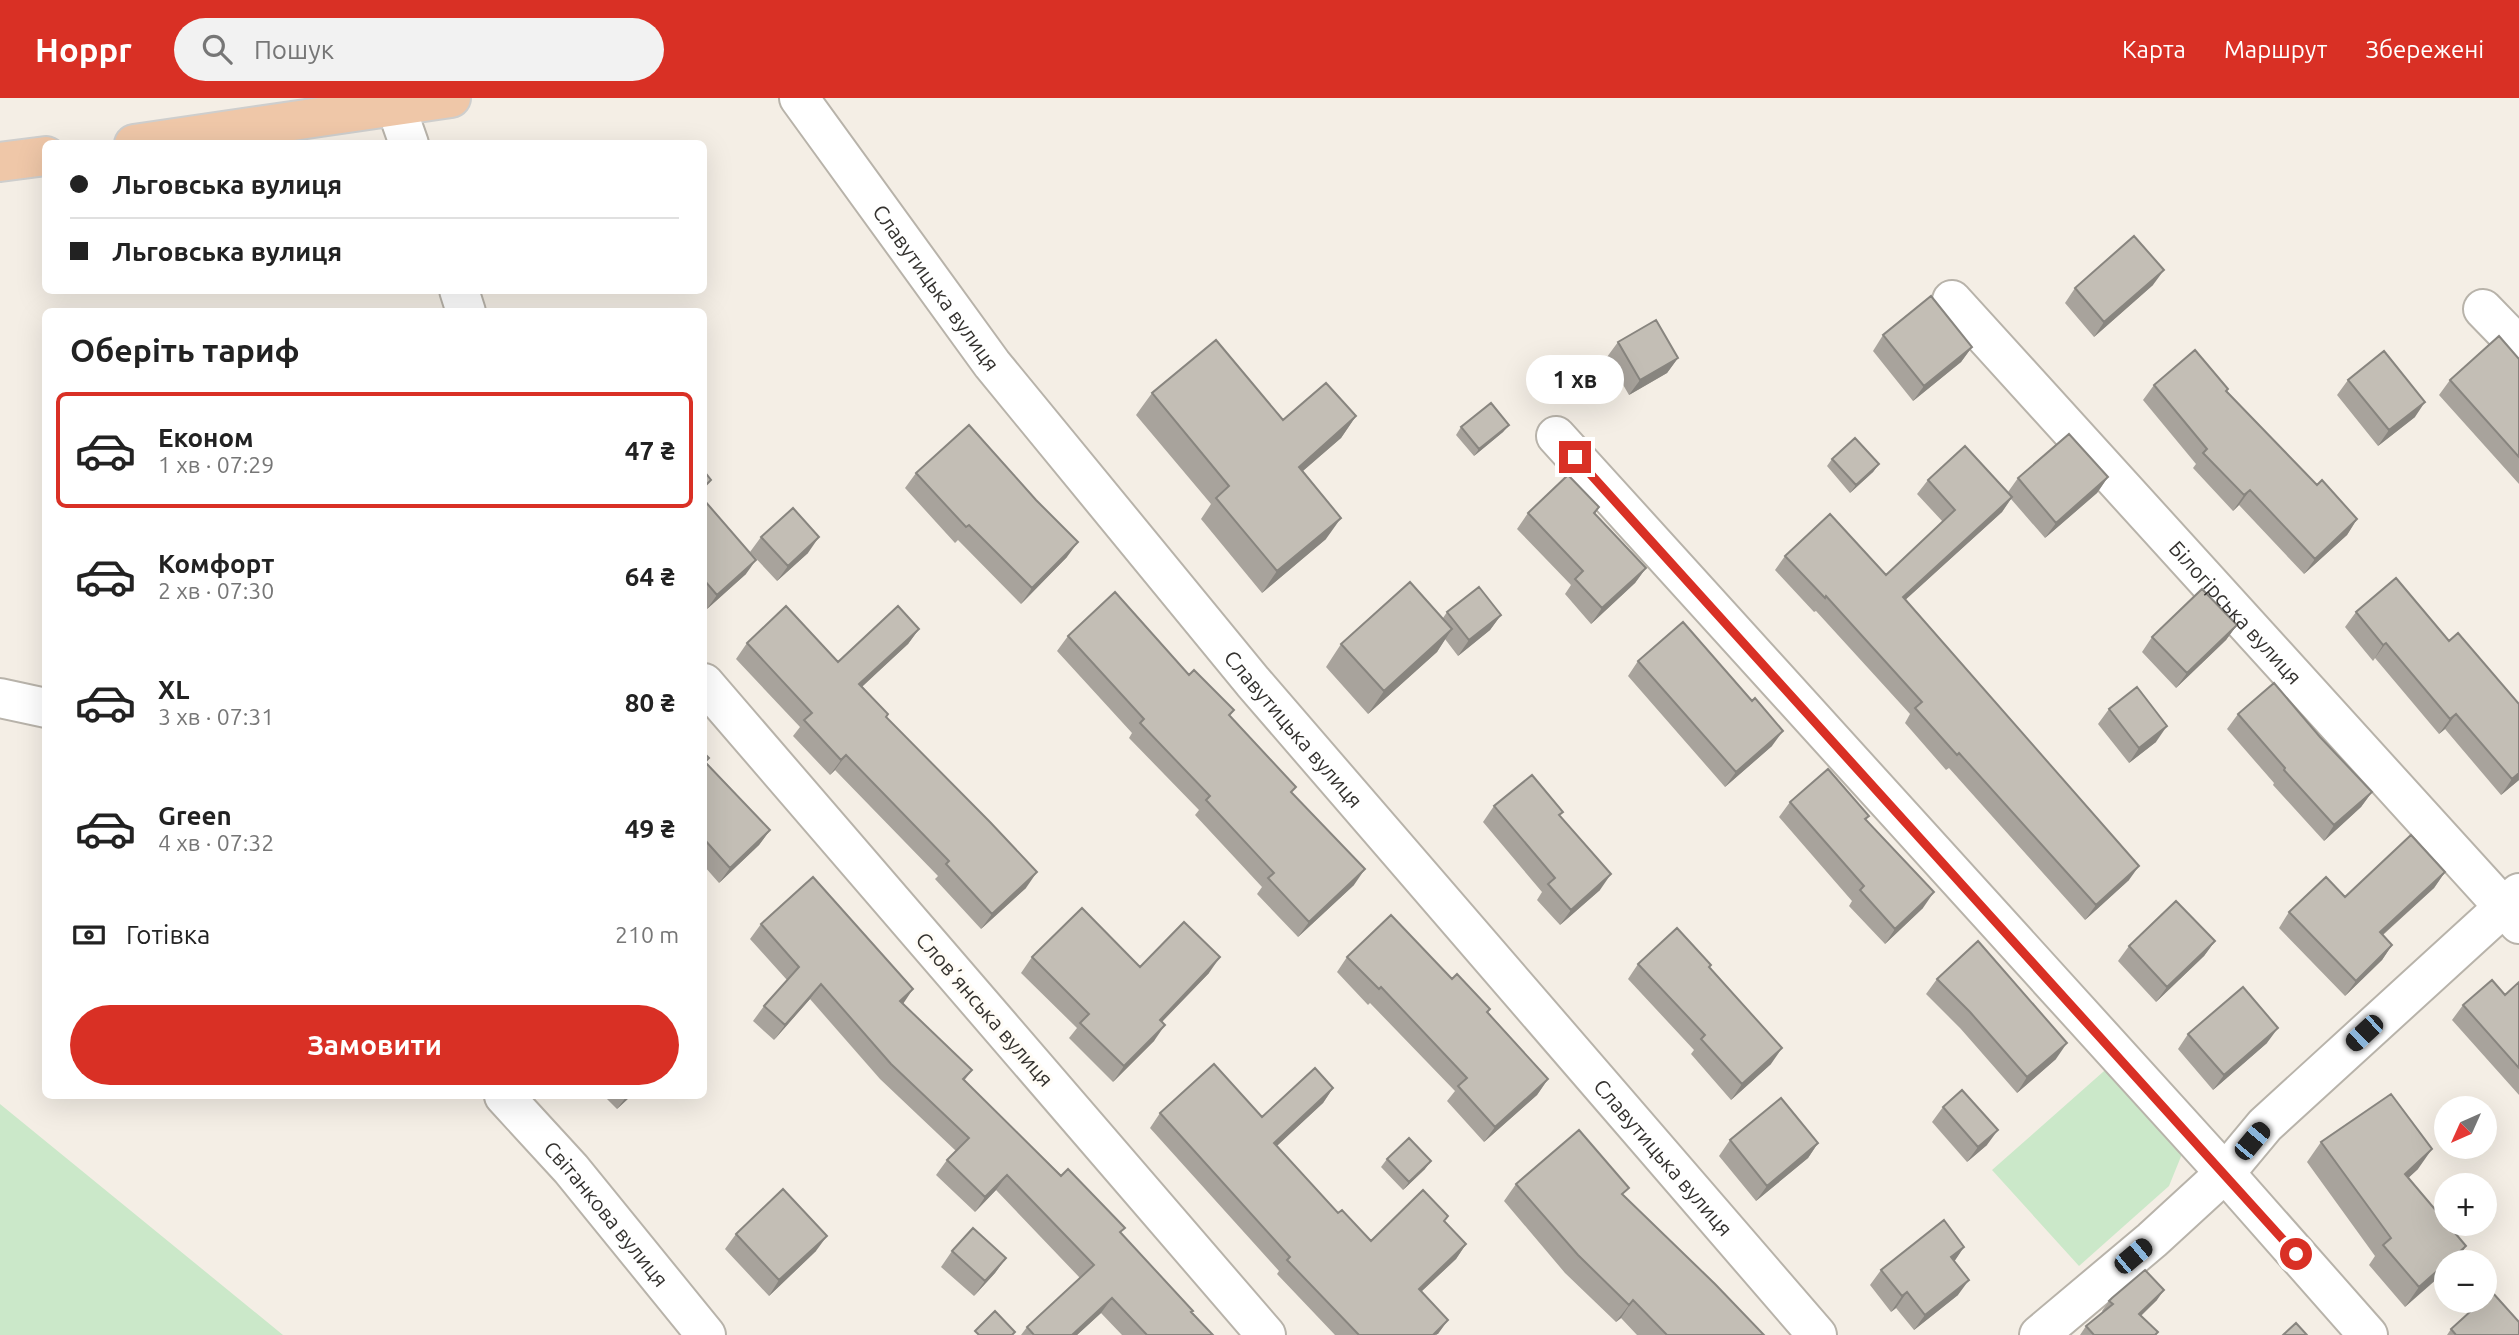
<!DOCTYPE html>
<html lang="uk">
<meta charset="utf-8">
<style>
:root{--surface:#fff;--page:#f2f2f2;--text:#222;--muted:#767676;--line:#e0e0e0;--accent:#d93025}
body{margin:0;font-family:Ubuntu,sans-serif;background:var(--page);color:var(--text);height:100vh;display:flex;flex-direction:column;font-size:26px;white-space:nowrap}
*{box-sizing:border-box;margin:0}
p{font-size:23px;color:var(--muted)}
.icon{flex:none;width:38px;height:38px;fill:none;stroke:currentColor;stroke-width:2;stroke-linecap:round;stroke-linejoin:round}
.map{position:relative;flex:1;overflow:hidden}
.drawer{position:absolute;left:42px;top:210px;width:665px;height:791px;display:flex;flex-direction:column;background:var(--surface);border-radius:10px;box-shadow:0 7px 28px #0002}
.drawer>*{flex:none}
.banner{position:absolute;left:42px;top:42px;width:665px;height:154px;border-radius:10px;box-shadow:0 7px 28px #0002;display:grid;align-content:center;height:154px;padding:0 28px;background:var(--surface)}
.needle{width:46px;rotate:225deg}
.controls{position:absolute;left:2434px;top:998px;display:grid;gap:14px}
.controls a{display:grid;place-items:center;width:63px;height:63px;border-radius:50%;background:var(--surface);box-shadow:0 7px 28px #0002;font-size:35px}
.end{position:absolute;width:32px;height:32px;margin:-16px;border:9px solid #d93025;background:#fff;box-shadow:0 0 0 4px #fff}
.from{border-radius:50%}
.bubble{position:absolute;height:49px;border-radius:24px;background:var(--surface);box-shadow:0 7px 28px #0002;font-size:23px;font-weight:700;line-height:49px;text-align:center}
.car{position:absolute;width:21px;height:42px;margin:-21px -10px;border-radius:9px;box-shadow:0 0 5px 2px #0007;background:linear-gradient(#222 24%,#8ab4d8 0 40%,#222 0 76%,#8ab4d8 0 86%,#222 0)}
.banner b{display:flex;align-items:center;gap:24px;height:66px;font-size:26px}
.banner b+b{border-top:2px solid var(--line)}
.banner i{width:18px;height:18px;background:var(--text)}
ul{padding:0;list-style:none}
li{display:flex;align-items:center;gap:21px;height:116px;margin:0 14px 10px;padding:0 14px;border:4px solid transparent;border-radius:10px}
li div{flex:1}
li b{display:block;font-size:26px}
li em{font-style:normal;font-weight:700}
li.selected{border-color:var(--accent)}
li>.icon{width:63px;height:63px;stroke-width:1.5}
h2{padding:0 28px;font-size:32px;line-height:84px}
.pay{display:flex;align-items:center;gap:18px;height:77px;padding:0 28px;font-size:26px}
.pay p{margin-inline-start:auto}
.cta{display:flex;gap:14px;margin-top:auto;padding:14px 28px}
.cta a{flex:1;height:80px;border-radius:42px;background:var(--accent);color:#fff;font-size:28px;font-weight:700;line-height:80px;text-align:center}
header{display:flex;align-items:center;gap:42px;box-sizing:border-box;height:98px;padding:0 35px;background:var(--accent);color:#fff}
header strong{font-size:33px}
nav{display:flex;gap:38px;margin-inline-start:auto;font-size:24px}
.search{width:490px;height:63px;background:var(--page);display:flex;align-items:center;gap:18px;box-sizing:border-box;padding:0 24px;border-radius:38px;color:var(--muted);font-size:26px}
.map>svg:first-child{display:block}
.green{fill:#cbe8c9}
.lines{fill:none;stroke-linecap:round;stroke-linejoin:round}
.minor-casing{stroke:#b8b3aa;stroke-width:42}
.major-casing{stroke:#cececd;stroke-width:42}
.minor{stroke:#fff;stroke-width:38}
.major{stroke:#efc7a8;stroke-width:38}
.wall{fill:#a8a39c}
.shaded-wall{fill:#88857f}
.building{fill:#c3beb5;stroke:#88857f;stroke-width:2}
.route{stroke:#d93025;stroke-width:9}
.labels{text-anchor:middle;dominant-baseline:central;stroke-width:6;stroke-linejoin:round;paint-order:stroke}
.street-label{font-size:21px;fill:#34322f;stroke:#fffcf6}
</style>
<header>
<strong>Hoppr</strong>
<div class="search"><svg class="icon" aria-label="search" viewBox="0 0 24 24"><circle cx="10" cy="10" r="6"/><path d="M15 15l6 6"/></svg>Пошук</div>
<nav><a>Карта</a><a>Маршрут</a><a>Збережені</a></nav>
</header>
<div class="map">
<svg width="2519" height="1237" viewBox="0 0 2519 1237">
<rect width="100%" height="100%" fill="#f4eee5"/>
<path class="green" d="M2112,966L2154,1012L2182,1056L2169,1088L2079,1168L1992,1072Z
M0,1006L283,1237H0Z"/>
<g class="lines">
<g class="minor-casing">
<g id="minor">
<path id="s1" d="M799,0L992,266L1253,584L1817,1237"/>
<path d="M396,9L409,46"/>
<path d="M459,192L466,214"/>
<path id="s2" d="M1952,202L2519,826"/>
<path d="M2483,211L2519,248"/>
<path d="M1556,338L2225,1075L2368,1237"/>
<path d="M704,585L1266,1237"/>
<path d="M0,600L46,610"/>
<path id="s3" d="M504,998L571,1071L706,1237"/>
<path d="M2039,1237L2152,1142L2225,1075L2265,1027L2519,795"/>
</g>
</g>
<g class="major-casing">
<path id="major" d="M134,46L451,0
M0,64L46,58"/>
</g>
<use href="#minor" class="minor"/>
<use href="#major" class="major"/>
</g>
<path class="wall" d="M2153,187L2094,239L2065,205L2075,190Z
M1883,237L1972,249L1961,264L1913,303L1873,253Z
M1618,244L1678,260L1667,275L1629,297L1607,259Z
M2519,261V386L2439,297L2450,282Z
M2348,282L2415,319L2378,348L2337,297Z
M2154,287L2227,293L2317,387L2357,421L2347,437L2304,476L2239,407L2233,413L2193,370L2196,366L2143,302Z
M1152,295L1283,322L1356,318L1341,340L1303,373L1326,441L1262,495L1201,421L1211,406L1136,317Z
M1509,327L1503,334L1474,358L1456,337L1461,329Z
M1832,361L1879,366L1873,374L1850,395L1827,368Z
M916,375L1067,459L1021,506L958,442L955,445L905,390Z
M2108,379L2097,395L2045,440L2011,401L2002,414L1905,502L2129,782L2085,822L1949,670L1946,672L1905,625L1910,616L1816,513L1814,514L1775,472L1785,458L1886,477L1943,424L1917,396L1928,382L2008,394L2018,380Z
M704,402L746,476L707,511L704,507Z
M1599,409L1595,416L1646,470L1635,485L1591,526L1565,496L1571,487L1517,431L1528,415Z
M761,439L808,455L777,483L750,454Z
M1447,514L1501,517L1490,532L1458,558L1445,541L1437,554L1368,616L1326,569L1341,546L1443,520Z
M2356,514L2449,543L2519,606V682L2501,697L2445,631L2439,636L2375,560L2373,563L2345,529Z
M2237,527L2226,542L2176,590L2142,554L2152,539Z
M919,531L908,546L862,588L888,616L886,619L1026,790L981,831L935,781L938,778L835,672L830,677L793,638L800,629L736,561L747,545L838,564Z
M1068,538L1189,577L1234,612L1230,618L1292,695L1354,787L1298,839L1257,796L1262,789L1195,717L1199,712L1129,640L1132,635L1057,553Z
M1638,563L1772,648L1725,689L1628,578Z
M2109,611L2156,644L2129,665L2098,626Z
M2238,616L2320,639L2372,694L2361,709L2324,743L2273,687L2274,685L2227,631Z
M704,655L709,660L706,664L770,732L759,747L719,785L704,768Z
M1790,704L1869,718L1866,722L1923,810L1885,846L1849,808L1852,803L1779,719Z
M1494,708L1560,718L1600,792L1560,827L1537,802L1542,794L1483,724Z
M2445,774L2434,790L2383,837L2392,847L2382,862L2345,898L2279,830L2289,814L2345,799Z
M761,826L903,906L972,972L964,983L1121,1135L1213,1237H1122L1101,1215L1077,1237H1021L1027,1229L1080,1180L996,1092L975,1114L936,1077L947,1062L956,1053L880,981L810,901L774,942L753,923L764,908L787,882L750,841Z
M2215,843L2204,858L2156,904L2118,863L2129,848Z
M1032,859L1140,869L1209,875L1162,924L1154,943L1113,984L1069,940L1077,930L1021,875Z
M1347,859L1490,911L1488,914L1548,981L1537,997L1484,1044L1447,1003L1455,993L1370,905L1368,907L1337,874Z
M1638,866L1711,867L1709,869L1771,966L1731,1002L1691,956L1694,952L1628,881Z
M1937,881L2056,961L2017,995L1960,930L1926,896Z
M2519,884V997L2452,922L2463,907L2505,897Z
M2188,936L2267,945L2213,992L2178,951Z
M1333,990L1323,1005L1276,1048L1338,1115L1371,1143L1445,1123L1466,1146L1456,1161L1421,1194L1437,1237H1335L1277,1176L1279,1173L1150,1030L1160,1015L1262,1019Z
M604,998H631L617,1011Z
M1943,1009L1987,1047L1967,1064L1932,1024Z
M1730,1042L1818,1045L1808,1060L1756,1103L1719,1058Z
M2321,1044L2418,1071L2408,1080L2466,1148L2405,1209L2369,1167L2375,1158L2307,1064Z
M1387,1061L1425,1071L1403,1092L1381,1069Z
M1516,1086L1624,1098L1764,1237H1637L1621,1220L1616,1224L1565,1175L1504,1103Z
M736,1136L816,1153L769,1198L725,1151Z
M1964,1149L1954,1163L1958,1197L1914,1232L1896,1210L1891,1214L1870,1187L1881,1172Z
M952,1153L1006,1160L995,1175L974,1198L941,1169Z
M2157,1202L2141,1218L2157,1237H2080L2086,1228L2103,1214L2102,1213L2109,1203Z
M2451,1231L2519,1237H2447Z"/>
<path class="shaded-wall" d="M2164,172L2153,187L2094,239L2104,224Z
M1972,249L1961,264L1913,303L1924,288Z
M1678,260L1667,275L1629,297L1640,282Z
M2425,304L2415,319L2378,348L2389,332Z
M1356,318L1341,340L1283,390L1299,369Z
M1509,327L1503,334L1474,358L1479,351Z
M1879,366L1873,374L1850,395L1856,387Z
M2108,379L2097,395L2045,440L2056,425Z
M2250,392L2239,407L2233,413L2244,397Z
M2012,399L2002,414L1892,514L1903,499Z
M1341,420L1326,441L1262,495L1277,473Z
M2357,421L2347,437L2304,476L2315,461Z
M819,439L808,455L777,483L788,468Z
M1078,444L1067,459L1021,506L1032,490Z
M756,462L746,476L707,511L717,497Z
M1646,470L1635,485L1591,526L1602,510Z
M1501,517L1490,532L1458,558L1469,542Z
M2237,527L2226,542L2176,590L2187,575Z
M919,531L908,546L849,601L859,586Z
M1452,531L1437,554L1368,616L1384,593Z
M2386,545L2375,560L2373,563L2383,547Z
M2456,616L2445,631L2439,636L2450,621Z
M2167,628L2156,644L2129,665L2139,650Z
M1783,633L1772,648L1725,689L1736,674Z
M846,657L835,672L830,677L841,662Z
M2519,675V682L2501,697L2512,681Z
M2372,694L2361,709L2324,743L2334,727Z
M770,732L759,747L719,785L730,770Z
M2139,768L2129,782L2085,822L2096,807Z
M1365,771L1354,787L1298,839L1309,824Z
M1037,774L1026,790L981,831L992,816Z
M2445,774L2434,790L2369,849L2380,834Z
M1611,776L1600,792L1560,827L1571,812Z
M1934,794L1923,810L1885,846L1895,831Z
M2215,843L2204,858L2156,904L2167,889Z
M2392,847L2382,862L2345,898L2356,883Z
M1220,859L1209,875L1149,937L1160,922Z
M821,886L810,901L774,942L785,927Z
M913,891L903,906L900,903Z
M1165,927L1154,943L1113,984L1124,968Z
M2278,930L2267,945L2213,992L2224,977Z
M2067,945L2056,961L2017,995L2027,979Z
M1782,950L1771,966L1731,1002L1742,986Z
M1548,981L1537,997L1484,1044L1495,1029Z
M1333,990L1323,1005L1264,1060L1274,1045Z
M627,998H631L617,1011Z
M1998,1032L1987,1047L1967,1064L1978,1049Z
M1818,1045L1808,1060L1756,1103L1767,1088Z
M2432,1051L2418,1071L2391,1096L2405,1076Z
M1431,1063L1425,1071L1403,1092L1409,1084Z
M1007,1077L996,1092L975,1114L985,1099Z
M827,1138L816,1153L769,1198L779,1182Z
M1466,1146L1456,1161L1408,1206L1419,1191Z
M2466,1148L2456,1164H2448Z
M1964,1149L1954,1164L1951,1159Z
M1006,1160L995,1175L974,1198L985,1183Z
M2446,1165V1173L2405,1209L2419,1189Z
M1969,1182L1958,1197L1914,1232L1925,1217Z
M2164,1192L2157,1202L2132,1226L2139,1216Z
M1907,1194L1896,1210L1891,1214L1902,1198Z
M1112,1200L1101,1215L1077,1237H1072Z
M1633,1202L1621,1220L1616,1224L1629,1207Z
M1448,1222L1438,1236L1433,1237Z"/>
<path class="building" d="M2134,138L2164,172L2104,224L2075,190Z
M1931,198L1972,249L1924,288L1883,237Z
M1656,222L1678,260L1640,282L1618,244Z
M2499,238L2519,261V359L2450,282Z
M1216,242L1283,322L1326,285L1356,318L1299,369L1341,420L1277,473L1216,400L1229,388L1152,295Z
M2195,252L2228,291L2226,293L2317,387L2322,382L2357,421L2315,461L2250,392L2244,397L2203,355L2207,351L2154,287Z
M2384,253L2425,304L2389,332L2348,282Z
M1491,305L1509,327L1479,351L1461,329Z
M969,327L1036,402L1078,444L1032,490L969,427L966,429L916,375Z
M2069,336L2108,379L2056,425L2018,380Z
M1855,340L1879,366L1856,387L1832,361Z
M1965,348L2012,399L1903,499L2139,768L2096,807L1959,655L1957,657L1915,610L1922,604L1826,498L1825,500L1785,458L1830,416L1886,477L1955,412L1928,382Z
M704,373L711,382L704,389Z
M1568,377L1599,409L1594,415L1646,470L1602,510L1575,481L1583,473L1528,415Z
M704,402L756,462L717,497L704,482Z
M793,410L819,439L788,468L761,439Z
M2396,480L2449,543L2458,535L2519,606V675L2512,681L2456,616L2450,621L2386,545L2383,547L2356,514Z
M1410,484L1452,531L1384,593L1341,546Z
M1479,489L1501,517L1469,542L1447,514Z
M2202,491L2237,527L2187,575L2152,539Z
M1115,494L1189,577L1194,572L1234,612L1229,617L1296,689L1291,694L1365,771L1309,824L1268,780L1274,775L1206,702L1210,698L1140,625L1144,621L1068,538Z
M786,508L838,564L898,508L919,531L859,586L888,616L886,619L990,724L1037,774L992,816L946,766L949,763L846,657L841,662L804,622L812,615L747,545Z
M1683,524L1752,603L1755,600L1783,633L1736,674L1638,563Z
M2274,585L2320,639L2372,694L2334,727L2284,672L2285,670L2238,616Z
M2137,589L2167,628L2139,650L2109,611Z
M704,655L709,660L705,664L770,732L730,770L704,741Z
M1828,671L1869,718L1865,721L1934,794L1895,831L1860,792L1864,788L1790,704Z
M1532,677L1563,714L1559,717L1611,776L1571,812L1548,786L1555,780L1494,708Z
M2411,737L2445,774L2380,834L2392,847L2356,883L2289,814L2326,779L2345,799Z
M813,779L913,891L900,903L972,972L963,981L1061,1078L1068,1071L1125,1130L1120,1134L1193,1213L1191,1214L1213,1237H1147L1112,1200L1072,1237H1034L1027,1229L1094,1167L1007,1077L985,1099L947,1062L969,1040L891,966L821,886L785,927L764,908L799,869L761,826Z
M2176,803L2215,843L2167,889L2129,848Z
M1082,810L1140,869L1184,824L1220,859L1160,922L1165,927L1124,968L1080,925L1089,916L1032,859Z
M1391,817L1452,881L1457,876L1490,911L1487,914L1548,981L1495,1029L1458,988L1467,980L1381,889L1379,891L1347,859Z
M1677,830L1711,867L1709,869L1782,950L1742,986L1701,941L1705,937L1638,866Z
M1978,843L2067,945L2027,979L1970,914L1937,881Z
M2492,882L2505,897L2519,884V970L2463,907Z
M2243,889L2278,930L2224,977L2188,936Z
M1214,966L1262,1019L1315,970L1333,990L1274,1045L1338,1115L1342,1112L1371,1143L1423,1092L1448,1118L1444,1123L1466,1146L1419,1191L1448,1222L1433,1237H1359L1287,1162L1290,1159L1160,1015Z
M1962,992L1998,1032L1978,1049L1943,1009Z
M2391,996L2432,1051L2405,1076L2466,1148L2448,1164H2446V1165L2419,1189L2383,1147L2391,1140L2321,1044Z
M1781,1000L1818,1045L1767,1088L1730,1042Z
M1579,1032L1629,1090L1622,1096L1715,1186L1764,1237H1667L1633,1202L1629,1207L1578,1157L1516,1086Z
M1409,1040L1431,1063L1409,1084L1387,1061Z
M783,1091L827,1138L779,1182L736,1136Z
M1944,1122L1964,1149L1951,1159L1969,1182L1925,1217L1907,1194L1902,1198L1881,1172Z
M973,1130L1006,1160L985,1183L952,1153Z
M2145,1172L2164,1192L2139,1216L2158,1234L2155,1237H2094L2086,1228L2113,1206L2109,1203L2112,1200Z
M2492,1194L2519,1224V1237H2456L2451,1231L2483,1202H2485V1200Z
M995,1213L1015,1234L1012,1237H979L975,1233Z
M2296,1225L2307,1237H2283Z"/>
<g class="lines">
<path class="route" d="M1575,359L2296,1156"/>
</g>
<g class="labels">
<g class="street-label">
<text stroke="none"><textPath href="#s1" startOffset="234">Славутицька вулиця</textPath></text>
<text stroke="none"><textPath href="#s2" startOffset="422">Білогірська вулиця</textPath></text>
<text stroke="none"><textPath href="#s1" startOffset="802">Славутицька вулиця</textPath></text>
<text transform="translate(985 911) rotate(49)">Словʼянська вулиця</text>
<text stroke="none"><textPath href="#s1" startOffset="1368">Славутицька вулиця</textPath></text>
<text stroke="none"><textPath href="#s3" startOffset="156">Світанкова вулиця</textPath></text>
</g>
</g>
</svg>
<div class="controls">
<a><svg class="needle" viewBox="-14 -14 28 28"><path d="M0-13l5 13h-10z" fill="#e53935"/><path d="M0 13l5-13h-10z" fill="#767676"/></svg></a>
<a>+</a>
<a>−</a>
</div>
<i class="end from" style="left:2296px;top:1156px"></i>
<i class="end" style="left:1575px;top:359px"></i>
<div class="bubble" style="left:1526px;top:257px;width:98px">1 хв</div>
<i class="car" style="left:2364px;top:935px;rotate:227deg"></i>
<i class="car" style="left:2252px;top:1043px;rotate:40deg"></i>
<i class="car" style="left:2133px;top:1158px;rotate:50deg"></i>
<div class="banner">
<b><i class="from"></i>Льговська вулиця</b>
<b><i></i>Льговська вулиця</b>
</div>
<section class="drawer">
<h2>Оберіть тариф</h2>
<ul>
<li class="selected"><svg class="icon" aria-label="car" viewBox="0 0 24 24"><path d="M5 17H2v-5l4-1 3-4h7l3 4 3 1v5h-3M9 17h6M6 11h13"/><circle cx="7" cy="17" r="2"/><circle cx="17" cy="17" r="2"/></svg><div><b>Економ</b><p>1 хв · 07:29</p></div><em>47 ₴</em></li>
<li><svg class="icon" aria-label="car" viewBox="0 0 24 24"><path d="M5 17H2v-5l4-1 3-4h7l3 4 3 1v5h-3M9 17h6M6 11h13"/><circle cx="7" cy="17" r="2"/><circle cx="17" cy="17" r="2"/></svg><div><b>Комфорт</b><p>2 хв · 07:30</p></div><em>64 ₴</em></li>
<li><svg class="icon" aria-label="car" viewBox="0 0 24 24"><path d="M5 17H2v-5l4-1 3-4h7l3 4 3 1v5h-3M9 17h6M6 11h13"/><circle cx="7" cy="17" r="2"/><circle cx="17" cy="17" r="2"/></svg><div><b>XL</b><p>3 хв · 07:31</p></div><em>80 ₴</em></li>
<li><svg class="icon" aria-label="car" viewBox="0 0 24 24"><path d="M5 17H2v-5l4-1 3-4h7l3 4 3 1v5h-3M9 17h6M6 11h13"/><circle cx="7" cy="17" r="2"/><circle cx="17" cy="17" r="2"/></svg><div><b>Green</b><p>4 хв · 07:32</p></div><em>49 ₴</em></li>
</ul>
<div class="pay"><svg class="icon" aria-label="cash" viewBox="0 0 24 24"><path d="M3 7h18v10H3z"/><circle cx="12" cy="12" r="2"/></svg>Готівка<p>210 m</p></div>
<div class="cta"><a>Замовити</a></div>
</section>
</div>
